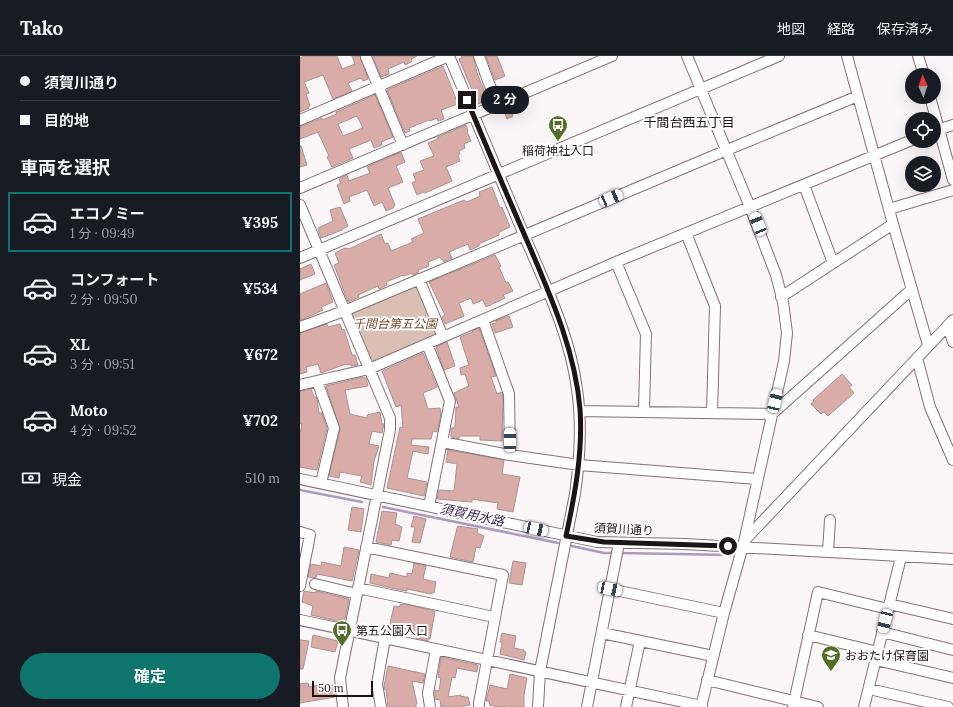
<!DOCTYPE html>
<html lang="ja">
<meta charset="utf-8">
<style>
:root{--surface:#171b24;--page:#242831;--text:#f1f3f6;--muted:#9ea1a6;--line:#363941;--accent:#0f766e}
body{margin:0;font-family:Lora,"Noto Sans JP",serif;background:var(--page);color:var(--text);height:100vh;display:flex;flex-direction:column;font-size:15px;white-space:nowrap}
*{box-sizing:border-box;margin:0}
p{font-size:13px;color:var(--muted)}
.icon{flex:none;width:22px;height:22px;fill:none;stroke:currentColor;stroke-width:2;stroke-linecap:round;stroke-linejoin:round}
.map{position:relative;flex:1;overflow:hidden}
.panel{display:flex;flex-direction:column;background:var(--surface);width:300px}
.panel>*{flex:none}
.guide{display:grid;align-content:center;height:88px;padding:0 20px;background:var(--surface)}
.needle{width:26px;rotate:358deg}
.tools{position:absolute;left:605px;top:12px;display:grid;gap:8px}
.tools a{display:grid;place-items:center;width:36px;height:36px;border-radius:50%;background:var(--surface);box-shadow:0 4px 16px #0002;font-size:20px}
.scale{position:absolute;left:12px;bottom:10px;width:61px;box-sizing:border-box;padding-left:4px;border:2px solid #1d1416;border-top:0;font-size:11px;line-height:14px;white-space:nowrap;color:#1d1416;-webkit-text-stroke:3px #fff;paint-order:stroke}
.end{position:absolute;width:18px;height:18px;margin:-9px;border:5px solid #1d1416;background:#fff;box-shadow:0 0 0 2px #fff}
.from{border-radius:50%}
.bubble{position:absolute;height:28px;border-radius:14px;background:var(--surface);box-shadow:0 4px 16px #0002;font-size:13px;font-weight:700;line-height:28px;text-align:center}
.car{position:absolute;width:12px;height:24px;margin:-12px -6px;border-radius:5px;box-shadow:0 0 3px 1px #0007;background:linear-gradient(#fff 24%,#345 0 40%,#fff 0 76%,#345 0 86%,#fff 0)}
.guide b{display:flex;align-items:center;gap:14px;height:38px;font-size:15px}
.guide b+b{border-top:1px solid var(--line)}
.guide i{width:10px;height:10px;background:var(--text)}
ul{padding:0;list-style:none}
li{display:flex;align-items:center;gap:12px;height:60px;margin:0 8px 6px;padding:0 12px;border:2px solid transparent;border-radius:0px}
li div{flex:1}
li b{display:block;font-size:15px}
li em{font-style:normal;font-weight:700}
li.active{border-color:var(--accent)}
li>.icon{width:36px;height:36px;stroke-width:1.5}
h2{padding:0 20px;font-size:18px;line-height:48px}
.pay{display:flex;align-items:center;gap:10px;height:44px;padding:0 20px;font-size:15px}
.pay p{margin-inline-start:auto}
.primary-button{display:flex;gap:8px;margin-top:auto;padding:8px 20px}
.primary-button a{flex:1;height:46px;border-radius:24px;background:var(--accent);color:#fff;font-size:16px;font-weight:700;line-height:46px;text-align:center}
header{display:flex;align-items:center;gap:24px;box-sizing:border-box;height:56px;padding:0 20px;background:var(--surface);border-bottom:1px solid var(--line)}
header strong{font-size:19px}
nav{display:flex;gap:22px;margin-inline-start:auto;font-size:14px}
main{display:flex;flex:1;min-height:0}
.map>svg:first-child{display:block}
.green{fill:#dac0b3}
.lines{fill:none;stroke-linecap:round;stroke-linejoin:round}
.stream{stroke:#ad9bbf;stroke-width:2.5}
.building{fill:#daaca7;stroke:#ab9390;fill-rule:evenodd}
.minor-casing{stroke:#867076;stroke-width:12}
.minor{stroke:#fff;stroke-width:10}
.route{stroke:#1d1416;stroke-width:5}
.labels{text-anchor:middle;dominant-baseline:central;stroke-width:4;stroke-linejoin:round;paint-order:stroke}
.poi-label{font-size:12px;fill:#1d1416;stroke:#fff;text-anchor:start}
.park-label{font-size:12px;font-style:italic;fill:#7b4727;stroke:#fff}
.street-label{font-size:12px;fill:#1d1416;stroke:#fff}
.neighbourhood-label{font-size:13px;fill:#1d1416;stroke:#fff}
.water-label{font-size:13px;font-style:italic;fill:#412756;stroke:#fff}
</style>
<header>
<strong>Tako</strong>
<nav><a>地図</a><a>経路</a><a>保存済み</a></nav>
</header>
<main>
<section class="panel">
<div class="guide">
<b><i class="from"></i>須賀川通り</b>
<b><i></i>目的地</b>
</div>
<h2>車両を選択</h2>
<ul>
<li class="active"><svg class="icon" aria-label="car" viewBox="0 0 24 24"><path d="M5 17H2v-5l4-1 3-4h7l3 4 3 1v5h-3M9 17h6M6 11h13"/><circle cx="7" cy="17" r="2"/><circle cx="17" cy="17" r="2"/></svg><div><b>エコノミー</b><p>1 分 · 09:49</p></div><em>¥395</em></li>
<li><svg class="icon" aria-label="car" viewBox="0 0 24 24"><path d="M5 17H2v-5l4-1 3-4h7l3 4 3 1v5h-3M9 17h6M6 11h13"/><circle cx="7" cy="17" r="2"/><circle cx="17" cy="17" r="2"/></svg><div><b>コンフォート</b><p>2 分 · 09:50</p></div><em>¥534</em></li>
<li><svg class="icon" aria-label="car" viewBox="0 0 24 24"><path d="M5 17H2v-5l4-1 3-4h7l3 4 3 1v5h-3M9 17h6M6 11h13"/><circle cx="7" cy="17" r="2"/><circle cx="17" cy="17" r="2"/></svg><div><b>XL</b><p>3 分 · 09:51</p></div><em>¥672</em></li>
<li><svg class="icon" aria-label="car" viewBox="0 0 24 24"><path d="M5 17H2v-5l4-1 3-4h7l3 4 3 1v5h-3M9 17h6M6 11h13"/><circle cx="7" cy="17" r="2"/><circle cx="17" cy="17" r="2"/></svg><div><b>Moto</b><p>4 分 · 09:52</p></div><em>¥702</em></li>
</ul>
<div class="pay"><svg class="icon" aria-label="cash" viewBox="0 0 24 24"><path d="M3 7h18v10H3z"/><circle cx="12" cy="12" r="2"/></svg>現金<p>510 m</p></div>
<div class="primary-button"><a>確定</a></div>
</section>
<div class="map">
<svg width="653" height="651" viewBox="0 0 653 651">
<rect width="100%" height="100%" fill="#fbf6f8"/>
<path class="green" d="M119,227L140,278L72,307L50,256Z"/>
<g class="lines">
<path class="stream" d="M0,434L62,446
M83,451L258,487
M272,490L304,497H315
M320,497L431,499"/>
</g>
<path class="building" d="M4,0H37L42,13L55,8L52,0H60L68,23L63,25L61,22L48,27L52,35L33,43L23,19L4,26L9,37L6,38L10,50L8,51L9,52L0,56V2Z
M73,0H117L111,3L112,5L111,6L105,9L104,6L88,13L89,18L81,21Z
M161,0H173L177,17L188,44L178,48L159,3L162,2Z
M186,0H197L205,20L195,24Z
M143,10L158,48L141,54L144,63L138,65L137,62L130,65L129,64L109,72L110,75L105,77L87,34Z
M75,39L93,81L81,86L82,89L74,92L71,84L49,93L53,102L32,111L27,101L29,100L18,76L0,83V71L22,62V64L37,58L36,56ZM57,60L63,72L43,80L38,68Z
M209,51L213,60L207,63L203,53Z
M166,69L168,75L167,76L171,85L164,88L165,92L159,95L160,98L158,99L160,105L146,111L152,125L125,137L123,136L117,139L112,127L116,125L113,118L124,114L120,105L134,100L128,87L138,83V81Z
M0,90H1L7,109L0,111Z
M101,96L105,106L96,110L103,126L88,132L95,149L93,152L86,155L82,146L74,150L67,134L49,141L50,145L44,148L37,129L41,127L39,123L47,119L49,125L70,117L67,111Z
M192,131L200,152L202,151L210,171L199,176V179L179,188V190L170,194L168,188L149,196L152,202L144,206L140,201L128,206L129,210L118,214L119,216L113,219L112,217L104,220L103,219L86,226L87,229L79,233L78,230L58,239L59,241L48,246L34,209L39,207L35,197L45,192L49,193L81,178L85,188L88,187L91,195L113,186L111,183L124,177L118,163L164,144L167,146L180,140L179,136Z
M40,151L48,170L42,173V174L21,182L18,172L33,165L30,154Z
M195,199L201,210L199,211L206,227L208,226L213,235L203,239L205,242L186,251L183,244L173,248L171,242L159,247L164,260L145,268L142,261L145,259L129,226Z
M11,208L15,218L0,224V213Z
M26,227L33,246L21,251L23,254L1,264L0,261V238Z
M209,260L213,271L195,277L192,268L196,267V265Z
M27,268L28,271L40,268L42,274L44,273L52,299H55L58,309L51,310V308L46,309V308L21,317L18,308L6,311L7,316L0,318V277Z
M179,272L196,320L191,321L197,338L202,336L203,339L202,385L180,384V380H159V383L151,381V372H155V370L156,351H159L154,337L169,330L165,318L161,319L160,312L169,309L160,281L173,276L172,275Z
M147,286L155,310L144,314L136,291Z
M123,297L137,331L123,337L128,353L140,352L141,358L137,376L133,375L131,383H112L111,389L129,391L128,398L113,395L107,422L127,426L124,440L87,432L100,371L103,372L101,349L96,351L82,315Z
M542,318L552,329L549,331L554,337L528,360L524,356L521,358L511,348L514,345L513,344Z
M63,321V322H66L68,330L45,334L50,358L67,362V359L80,356L82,368H84L82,377L72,375L69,388L79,390L74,405L71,429L60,426L62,420L40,416L39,422L29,420L40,373L26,330Z
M11,333L14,341H16L17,343L19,357H22L27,372L17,414L0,411V378L2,367L0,368V335Z
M148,394L204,404L202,418L220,421L213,456L197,453L198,447L172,443V446L137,443L139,434L154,435L157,408L146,406Z
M52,451L64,453L61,476L48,474Z
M82,455L97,457L95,468L102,471L99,485L92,484L91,489L76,486Z
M114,460L126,463L120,487L112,486L115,471H111Z
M158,470L178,473L177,477L184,480L180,492L176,491L173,506L150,501L157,472Z
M44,491L59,494L52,525L17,518L16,522L8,521L11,508L21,510L22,506L41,510Z
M213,505L226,507L222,529L209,527Z
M114,507L126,510L123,523L136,526L134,537H131V538L107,533V535L100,534L70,527L71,518L89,522L90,517L107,521V517L112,518Z
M4,535L16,537V535L49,543L45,563H40V566L11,559L13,550L2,546Z
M104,548L135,555L130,583L128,582V585L116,582V579L103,576L102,574L89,572L94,550L100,551V549Z
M202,577L216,580L214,592L224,594V596H226L224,604L200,598L202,587L200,586Z
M13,579L38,585L35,596L11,591Z
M0,584L9,585L3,613H0Z
M141,601L178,609L177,616L157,612L155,622L152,621L148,641L161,639V641L164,640V641H168L170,649L159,651H141L140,644L135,643V634L139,635L141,622L138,621Z
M88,610L125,618L123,627L112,625L117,648H116V651H88L86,634L84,633V630Z
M210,618L227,622L224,639V651H210V650L194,651L193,649L190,650L189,645H186L190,629L207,633Z
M8,627L9,631L18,629V631L33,629L35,641L0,647V628Z"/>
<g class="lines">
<g class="minor-casing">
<path id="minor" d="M149,0C174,60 199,119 224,179C245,228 270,279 277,333C282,368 280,403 275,438L240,615L238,651
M179,0L197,49
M387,0L450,151L476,219L483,246L487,277L484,305L444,486L424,557L401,651
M547,0L593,168L628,289
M618,0L624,19
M66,1L103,89
M630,41L653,124
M0,64L149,0
M634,75L653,69
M504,129L533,207
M0,132L312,0
M0,149L90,362V374L40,622L43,651
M589,153L653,134
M386,177L415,250L412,357
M0,202L479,0
M316,206L346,278L344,355
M119,223L143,281
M481,241L593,168
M183,264L209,338L210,399
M648,270L653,286
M0,271L44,255L427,94L558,40
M127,288L150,345L129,450
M617,302L630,351L653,404
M17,325L34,372L21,427
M0,329L69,313L316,206L612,84
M280,355L472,358L612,233
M142,386L210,399L279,409L457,423
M0,423L297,486L385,488L653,503
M0,476L10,479L0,530
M444,485L653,264
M66,491L203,519L179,647V651
M528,496L530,464
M15,528L57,538
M58,532L194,561
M310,533L319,487
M589,548L653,563
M0,564L402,650
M582,576L653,594
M302,577L413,600
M508,579L578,596
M576,604L653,622
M407,624L518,651
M569,633L648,651
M81,651L77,628L85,582
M130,651L128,637L136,593
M287,651L310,533L424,557
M326,651L340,585
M493,651L518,536L588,553
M564,651L601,501"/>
</g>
<use href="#minor" class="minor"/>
</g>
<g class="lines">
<path class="route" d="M167,44C187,92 207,139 228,187C251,241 275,294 280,353C283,396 275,438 266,480L304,486L428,490"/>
</g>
<defs>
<g id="bus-pin" transform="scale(1)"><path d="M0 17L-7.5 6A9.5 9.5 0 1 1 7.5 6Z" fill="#527025" stroke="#fff"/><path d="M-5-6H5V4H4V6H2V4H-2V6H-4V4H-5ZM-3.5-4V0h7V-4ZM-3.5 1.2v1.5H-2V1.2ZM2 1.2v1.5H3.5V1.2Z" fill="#fff"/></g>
<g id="school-pin" transform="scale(1)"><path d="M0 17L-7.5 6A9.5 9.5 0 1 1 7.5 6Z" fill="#527025" stroke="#fff"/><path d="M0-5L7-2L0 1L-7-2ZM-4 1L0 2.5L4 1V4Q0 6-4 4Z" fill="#fff"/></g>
</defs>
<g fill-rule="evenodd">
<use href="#bus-pin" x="258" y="69"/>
<use href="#bus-pin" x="42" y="574"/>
<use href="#school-pin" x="531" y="599"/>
</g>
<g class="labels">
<g class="poi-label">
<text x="258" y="94" text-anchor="middle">稲荷神社入口</text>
<text x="56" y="574">第五公園入口</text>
<text x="545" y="599">おおたけ保育園</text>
</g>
<g class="park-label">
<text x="95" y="267">千間台第五公園</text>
</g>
<g class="street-label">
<text transform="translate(324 473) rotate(3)">須賀川通り</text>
</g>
<g class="neighbourhood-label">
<text x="389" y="66">千間台西五丁目</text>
</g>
<g class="water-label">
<text transform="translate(172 459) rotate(12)">須賀用水路</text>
</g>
</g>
</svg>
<div class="tools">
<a><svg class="needle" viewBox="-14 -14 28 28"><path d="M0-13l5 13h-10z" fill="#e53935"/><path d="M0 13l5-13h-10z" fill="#9ea1a6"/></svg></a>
<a><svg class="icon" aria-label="locate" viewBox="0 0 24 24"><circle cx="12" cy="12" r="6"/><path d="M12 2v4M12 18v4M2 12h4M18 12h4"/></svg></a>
<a><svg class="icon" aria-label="layers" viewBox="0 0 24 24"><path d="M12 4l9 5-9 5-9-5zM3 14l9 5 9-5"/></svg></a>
</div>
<div class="scale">50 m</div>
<i class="end from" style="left:428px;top:490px"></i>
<i class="end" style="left:167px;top:44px"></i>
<div class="bubble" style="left:181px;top:30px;width:48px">2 分</div>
<i class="car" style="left:311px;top:142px;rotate:67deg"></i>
<i class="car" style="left:458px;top:168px;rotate:338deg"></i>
<i class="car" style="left:475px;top:345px;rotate:13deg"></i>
<i class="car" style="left:210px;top:384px;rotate:359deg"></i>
<i class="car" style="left:236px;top:473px;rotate:102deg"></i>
<i class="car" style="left:310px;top:533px;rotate:102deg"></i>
<i class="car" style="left:585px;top:565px;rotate:194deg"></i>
</div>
</main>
